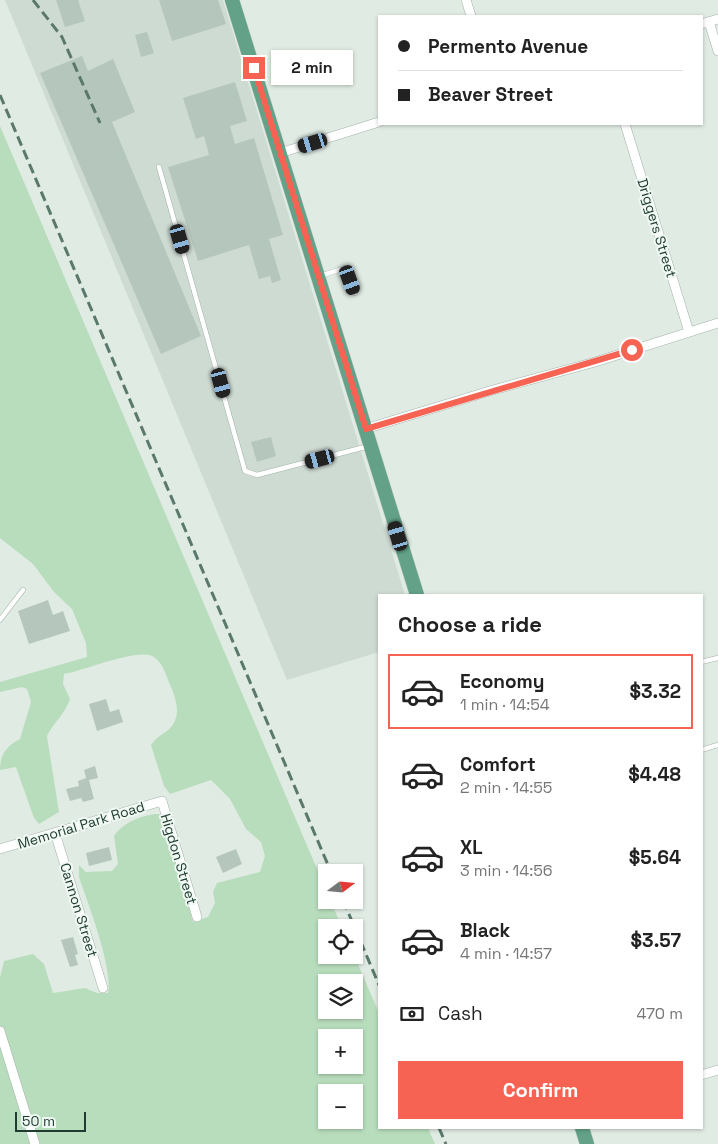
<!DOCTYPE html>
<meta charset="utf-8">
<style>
:root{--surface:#fff;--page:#f2f2f2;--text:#222;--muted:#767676;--line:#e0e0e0;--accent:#f66353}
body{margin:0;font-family:"Space Grotesk",sans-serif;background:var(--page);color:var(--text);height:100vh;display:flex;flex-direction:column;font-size:19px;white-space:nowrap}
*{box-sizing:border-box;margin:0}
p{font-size:16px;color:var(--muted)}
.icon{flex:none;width:28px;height:28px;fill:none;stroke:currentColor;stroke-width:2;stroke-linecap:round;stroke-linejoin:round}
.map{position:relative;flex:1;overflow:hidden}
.side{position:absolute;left:378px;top:594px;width:325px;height:535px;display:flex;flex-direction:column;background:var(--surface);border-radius:0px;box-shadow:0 1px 4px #0004}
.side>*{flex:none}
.banner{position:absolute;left:378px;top:15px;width:325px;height:110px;border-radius:0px;box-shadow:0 1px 4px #0004;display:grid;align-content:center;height:110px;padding:0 20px;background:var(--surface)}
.needle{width:32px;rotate:74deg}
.tools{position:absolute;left:318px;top:864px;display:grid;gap:10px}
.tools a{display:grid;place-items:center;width:45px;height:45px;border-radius:0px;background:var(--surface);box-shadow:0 1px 4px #0004;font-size:25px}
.scale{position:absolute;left:15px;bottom:12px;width:71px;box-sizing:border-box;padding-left:5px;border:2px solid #203c30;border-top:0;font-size:14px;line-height:18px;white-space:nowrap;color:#203c30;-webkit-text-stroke:4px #f0f8f3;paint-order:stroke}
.end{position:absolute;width:22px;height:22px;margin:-11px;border:6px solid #f66353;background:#fff;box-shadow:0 0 0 2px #fff}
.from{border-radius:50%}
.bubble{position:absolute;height:35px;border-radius:0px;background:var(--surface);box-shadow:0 1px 4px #0004;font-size:16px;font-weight:700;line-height:35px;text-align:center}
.car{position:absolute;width:15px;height:30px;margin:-15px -8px;border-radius:6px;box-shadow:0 0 4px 1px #0007;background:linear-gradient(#222 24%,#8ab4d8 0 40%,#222 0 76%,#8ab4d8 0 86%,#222 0)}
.banner b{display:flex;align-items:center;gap:18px;height:48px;font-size:19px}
.banner b+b{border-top:1px solid var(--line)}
.banner i{width:12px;height:12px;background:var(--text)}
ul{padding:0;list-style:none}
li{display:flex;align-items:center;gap:15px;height:75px;margin:0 10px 8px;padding:0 10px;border:2px solid transparent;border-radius:0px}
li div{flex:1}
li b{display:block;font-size:19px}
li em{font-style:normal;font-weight:700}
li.on{border-color:var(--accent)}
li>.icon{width:45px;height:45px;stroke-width:1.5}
h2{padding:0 20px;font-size:22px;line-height:60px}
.pay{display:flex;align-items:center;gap:12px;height:55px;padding:0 20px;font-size:19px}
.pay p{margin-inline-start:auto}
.button{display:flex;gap:10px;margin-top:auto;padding:10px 20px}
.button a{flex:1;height:58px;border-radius:0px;background:var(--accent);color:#fff;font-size:20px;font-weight:700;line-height:58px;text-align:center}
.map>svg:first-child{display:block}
.built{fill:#cedbd3}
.green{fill:#b8ddbc;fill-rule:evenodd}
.building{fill:#b5c6bd}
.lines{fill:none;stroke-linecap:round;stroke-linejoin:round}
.service-casing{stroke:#a3b3aa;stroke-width:5.5}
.minor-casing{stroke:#a3b3aa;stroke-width:10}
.primary-casing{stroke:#c1c8c5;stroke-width:15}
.service{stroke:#fff;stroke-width:4.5}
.minor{stroke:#fff;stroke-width:9}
.primary{stroke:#63a289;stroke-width:14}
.rail{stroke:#5a786c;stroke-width:3;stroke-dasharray:10 5;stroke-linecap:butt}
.route{stroke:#f66353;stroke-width:6}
.labels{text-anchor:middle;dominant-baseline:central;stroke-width:4;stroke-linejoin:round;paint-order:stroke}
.street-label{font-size:14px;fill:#203c30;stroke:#f0f8f3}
</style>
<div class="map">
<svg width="718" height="1144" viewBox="0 0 718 1144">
<rect width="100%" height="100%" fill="#e0ebe4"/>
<path class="built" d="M5,0H223L405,595H379V652L287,680Z"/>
<path class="green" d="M0,126L326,890V900H330L342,927L326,928V955H354L379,1013V1128H428L435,1144H0V978L4,961L33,954L44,964L53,993L85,988L97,993H108C113,967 88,904 79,877V865L86,872L112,871L118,864L114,836C124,821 146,813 163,814L193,922L208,917L215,903L213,892L217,883L260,872L265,856L261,842L246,829L230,799L211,780L170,794L164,786L151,745C158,735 164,735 171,727C183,713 174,694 168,680C165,671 161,662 154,657C139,647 84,671 64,674L63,684L70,699C65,714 54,722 47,736L59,812L39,824L34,818L16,767L0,770C0,755 6,746 20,739L31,702L27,689L22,687L0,692V682L87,657L86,643L72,609L54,592L33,564L0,538ZM326,982H354V1010H326ZM326,1038H354V1065H326ZM326,1092H354V1120H326Z"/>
<path class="building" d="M56,0H78L85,21L65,27Z
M159,0H218L226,24L172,41Z
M147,32L154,53L141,57L135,35Z
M82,56L88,71L113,59L135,112L112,122L201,336L161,354L40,73Z
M235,82L247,121L230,126L235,144L254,138L283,235L269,239L281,280L272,283L270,276L259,279L249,245L198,261L168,167L209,155L204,136L196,139L183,98Z
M271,437L276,456L257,462L251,442Z
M48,600L53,615L63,611L70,631L29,644L18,611Z
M106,699L110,712L119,709L123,722L97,731L89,704Z
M95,766L98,778L89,780L94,799L83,802L81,798L70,801L66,789L79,786L78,781L86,778L84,770Z
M109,847L112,860L89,866L86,853Z
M236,849L242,864L223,873L216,857Z
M73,937L78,954L75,955L78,965L70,967L61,940Z"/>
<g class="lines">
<g class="service-casing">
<path id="service" d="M159,167L245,471L257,475L369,446
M320,276L345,268L355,293
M0,620L23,590
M701,662L718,658
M701,750L718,745"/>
</g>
<g class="minor-casing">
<path id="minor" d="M466,0L471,16
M709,22L718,51
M701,24L718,19
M625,124L689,332
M280,153L379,122
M365,429L493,390L595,362L718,323
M55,833L103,988
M0,849L162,801L197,917
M0,1031L35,1144
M701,1075L718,1070"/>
</g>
<g class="primary-casing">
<path id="primary" d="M232,0L417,595
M582,1128L587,1144"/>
</g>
<use href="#service" class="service"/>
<use href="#minor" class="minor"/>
<use href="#primary" class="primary"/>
<path class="rail" d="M33,0L62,37L100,123
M0,95L331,872
M343,900L379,985
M439,1128L446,1144"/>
</g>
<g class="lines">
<path class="route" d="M254,68L366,429L632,350"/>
</g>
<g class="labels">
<g class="street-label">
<text transform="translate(657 228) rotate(73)">Driggers Street</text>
<text transform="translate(81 825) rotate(-17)">Memorial Park Road</text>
<text transform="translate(179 859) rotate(73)">Higdon Street</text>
<text transform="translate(79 910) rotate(73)">Cannon Street</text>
</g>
</g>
</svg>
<div class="tools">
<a><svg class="needle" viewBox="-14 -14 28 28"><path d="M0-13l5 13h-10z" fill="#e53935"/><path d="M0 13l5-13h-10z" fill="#767676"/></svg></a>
<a><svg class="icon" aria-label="locate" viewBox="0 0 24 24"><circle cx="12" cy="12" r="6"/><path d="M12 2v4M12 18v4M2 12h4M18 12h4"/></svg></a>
<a><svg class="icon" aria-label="layers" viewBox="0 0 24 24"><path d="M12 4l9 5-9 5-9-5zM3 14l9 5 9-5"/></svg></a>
<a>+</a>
<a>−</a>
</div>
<div class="scale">50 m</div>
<i class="end from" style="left:632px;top:350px"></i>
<i class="end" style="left:254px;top:68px"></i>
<div class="bubble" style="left:271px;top:50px;width:82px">2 min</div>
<i class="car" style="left:313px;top:143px;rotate:253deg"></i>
<i class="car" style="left:180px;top:239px;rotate:164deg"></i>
<i class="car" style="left:350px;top:280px;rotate:160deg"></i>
<i class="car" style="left:221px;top:383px;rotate:165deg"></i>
<i class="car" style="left:320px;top:459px;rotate:255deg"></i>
<i class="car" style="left:398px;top:536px;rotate:343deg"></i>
<div class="banner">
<b><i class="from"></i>Permento Avenue</b>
<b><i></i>Beaver Street</b>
</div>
<section class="side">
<h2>Choose a ride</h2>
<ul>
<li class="on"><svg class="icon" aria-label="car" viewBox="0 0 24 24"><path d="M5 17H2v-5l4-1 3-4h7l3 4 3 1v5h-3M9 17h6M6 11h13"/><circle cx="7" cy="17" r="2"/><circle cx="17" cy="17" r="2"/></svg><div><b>Economy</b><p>1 min · 14:54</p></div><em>$3.32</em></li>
<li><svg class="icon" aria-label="car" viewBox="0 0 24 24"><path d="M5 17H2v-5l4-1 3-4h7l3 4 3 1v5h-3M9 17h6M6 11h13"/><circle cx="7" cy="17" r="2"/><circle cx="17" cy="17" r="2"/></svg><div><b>Comfort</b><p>2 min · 14:55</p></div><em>$4.48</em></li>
<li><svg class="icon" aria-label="car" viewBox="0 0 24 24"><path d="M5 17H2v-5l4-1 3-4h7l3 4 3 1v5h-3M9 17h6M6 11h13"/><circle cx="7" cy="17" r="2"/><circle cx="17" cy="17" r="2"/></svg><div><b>XL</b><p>3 min · 14:56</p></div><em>$5.64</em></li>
<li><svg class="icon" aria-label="car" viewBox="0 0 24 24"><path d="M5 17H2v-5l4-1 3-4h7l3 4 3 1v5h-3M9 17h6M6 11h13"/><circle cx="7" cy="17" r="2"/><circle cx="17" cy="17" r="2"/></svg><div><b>Black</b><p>4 min · 14:57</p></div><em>$3.57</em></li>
</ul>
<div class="pay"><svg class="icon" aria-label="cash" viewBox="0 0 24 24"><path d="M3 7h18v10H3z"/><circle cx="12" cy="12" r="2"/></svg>Cash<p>470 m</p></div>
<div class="button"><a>Confirm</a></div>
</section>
</div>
